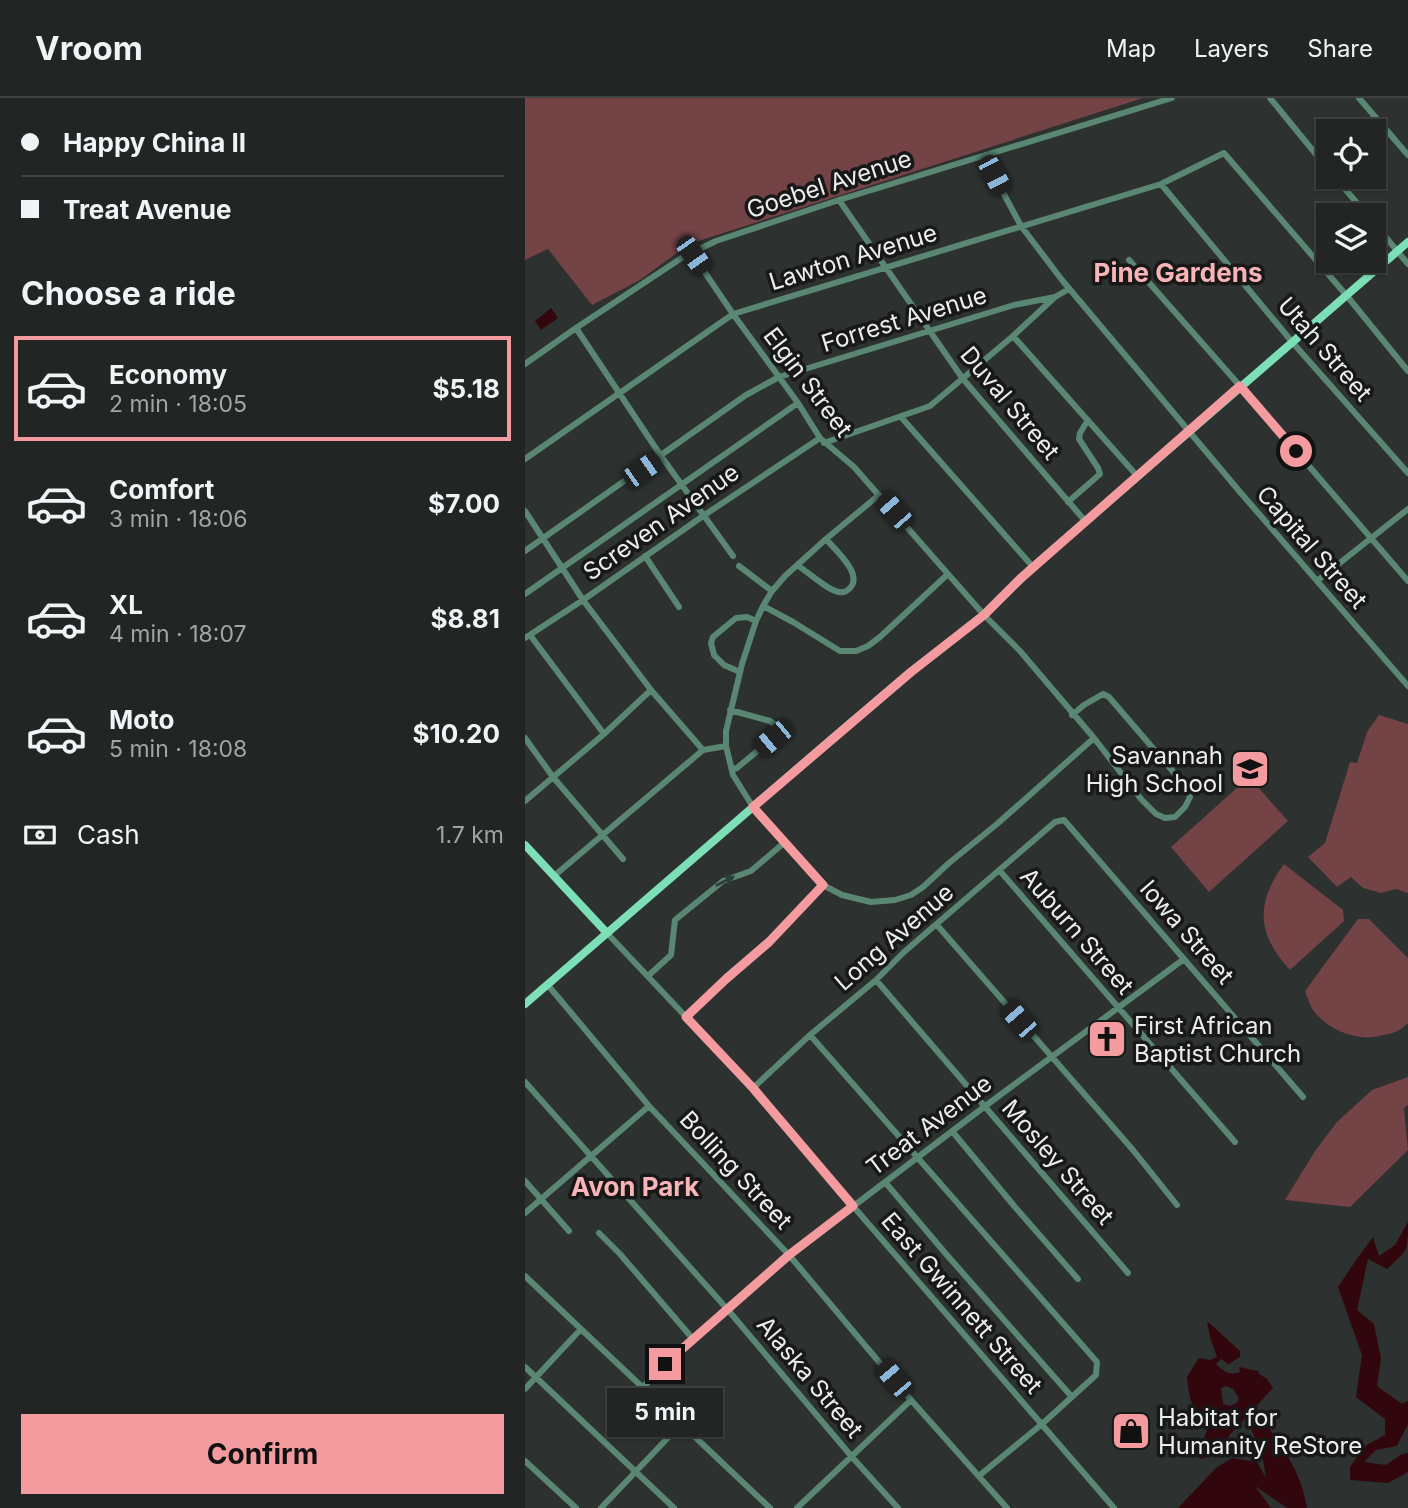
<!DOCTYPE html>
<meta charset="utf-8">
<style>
:root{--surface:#222523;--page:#2e3130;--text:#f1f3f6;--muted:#a2a5a6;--line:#3f4241;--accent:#f49b9f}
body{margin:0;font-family:Inter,sans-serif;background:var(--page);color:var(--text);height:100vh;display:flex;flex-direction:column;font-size:26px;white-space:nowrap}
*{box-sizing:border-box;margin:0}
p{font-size:23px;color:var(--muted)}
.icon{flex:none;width:38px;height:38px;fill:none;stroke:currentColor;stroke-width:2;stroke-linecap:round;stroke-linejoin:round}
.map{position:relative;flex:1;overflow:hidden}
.panel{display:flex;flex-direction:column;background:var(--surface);width:525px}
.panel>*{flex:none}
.guide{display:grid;align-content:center;height:154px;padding:0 21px;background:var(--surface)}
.tools{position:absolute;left:791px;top:21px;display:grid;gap:14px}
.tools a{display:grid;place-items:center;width:70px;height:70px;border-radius:0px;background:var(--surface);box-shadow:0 2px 5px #0004,0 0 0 2px var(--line);font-size:35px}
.end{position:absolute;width:32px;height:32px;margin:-16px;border:9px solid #f49b9f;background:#111;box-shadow:0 0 0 4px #111}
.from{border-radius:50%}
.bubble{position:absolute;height:49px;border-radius:0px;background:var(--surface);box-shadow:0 2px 5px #0004,0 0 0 2px var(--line);font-size:23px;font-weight:700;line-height:49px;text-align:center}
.car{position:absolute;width:21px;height:42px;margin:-21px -10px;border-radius:9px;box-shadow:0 0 5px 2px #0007;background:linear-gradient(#222 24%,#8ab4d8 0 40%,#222 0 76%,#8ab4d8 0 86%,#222 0)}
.guide b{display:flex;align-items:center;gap:24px;height:66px;font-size:26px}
.guide b+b{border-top:2px solid var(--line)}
.guide i{width:18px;height:18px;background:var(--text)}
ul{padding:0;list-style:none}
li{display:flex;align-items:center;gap:21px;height:105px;margin:0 14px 10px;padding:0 7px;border:4px solid transparent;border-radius:0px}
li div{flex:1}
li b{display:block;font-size:26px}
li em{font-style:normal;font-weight:700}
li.active{border-color:var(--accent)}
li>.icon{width:63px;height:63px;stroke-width:1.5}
h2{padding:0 21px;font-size:32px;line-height:84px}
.pay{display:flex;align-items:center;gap:18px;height:77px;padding:0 21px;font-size:26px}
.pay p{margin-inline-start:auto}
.primary-button{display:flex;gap:14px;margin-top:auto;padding:14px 21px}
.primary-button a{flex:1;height:80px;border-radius:0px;background:var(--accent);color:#111;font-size:28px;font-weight:700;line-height:80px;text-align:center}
header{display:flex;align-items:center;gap:42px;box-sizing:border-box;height:98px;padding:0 35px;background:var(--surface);border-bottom:2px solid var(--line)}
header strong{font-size:33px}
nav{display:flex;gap:38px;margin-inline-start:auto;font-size:24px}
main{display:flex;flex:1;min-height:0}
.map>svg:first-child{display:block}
.green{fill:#744346}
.water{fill:#31060c;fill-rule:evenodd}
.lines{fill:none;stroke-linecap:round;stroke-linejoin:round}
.minor{stroke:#5a8774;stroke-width:6}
.major{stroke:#7ddfb8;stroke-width:8}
.oneway{fill:#2e3f38}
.route{stroke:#f49b9f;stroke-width:9}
.labels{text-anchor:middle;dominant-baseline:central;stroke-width:7;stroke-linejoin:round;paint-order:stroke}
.street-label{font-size:24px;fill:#eceeed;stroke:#171817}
.poi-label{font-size:24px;fill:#eceeed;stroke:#171817;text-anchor:start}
.neighbourhood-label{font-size:26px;font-weight:bold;fill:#f8b4b7;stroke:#171817}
</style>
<header>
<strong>Vroom</strong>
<nav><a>Map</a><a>Layers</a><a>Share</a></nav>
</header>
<main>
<section class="panel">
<div class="guide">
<b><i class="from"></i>Happy China II</b>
<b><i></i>Treat Avenue</b>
</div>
<h2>Choose a ride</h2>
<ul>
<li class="active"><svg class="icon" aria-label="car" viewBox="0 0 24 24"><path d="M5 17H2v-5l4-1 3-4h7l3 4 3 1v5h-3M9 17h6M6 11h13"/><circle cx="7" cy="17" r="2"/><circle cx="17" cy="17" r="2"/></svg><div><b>Economy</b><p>2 min · 18:05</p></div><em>$5.18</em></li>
<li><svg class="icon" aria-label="car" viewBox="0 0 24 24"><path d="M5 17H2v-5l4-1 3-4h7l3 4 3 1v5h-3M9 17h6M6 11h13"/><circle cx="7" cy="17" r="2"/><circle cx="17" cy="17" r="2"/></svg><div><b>Comfort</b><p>3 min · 18:06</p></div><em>$7.00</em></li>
<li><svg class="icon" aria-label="car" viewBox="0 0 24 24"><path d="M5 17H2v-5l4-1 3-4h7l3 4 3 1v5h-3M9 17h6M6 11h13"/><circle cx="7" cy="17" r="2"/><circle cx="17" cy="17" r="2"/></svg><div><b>XL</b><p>4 min · 18:07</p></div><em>$8.81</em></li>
<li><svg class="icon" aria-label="car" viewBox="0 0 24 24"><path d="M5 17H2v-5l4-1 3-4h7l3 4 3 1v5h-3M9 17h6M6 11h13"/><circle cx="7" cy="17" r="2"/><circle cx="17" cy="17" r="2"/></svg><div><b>Moto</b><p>5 min · 18:08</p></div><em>$10.20</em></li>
</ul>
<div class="pay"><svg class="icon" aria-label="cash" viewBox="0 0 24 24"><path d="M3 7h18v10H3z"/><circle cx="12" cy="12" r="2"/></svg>Cash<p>1.7 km</p></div>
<div class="primary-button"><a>Confirm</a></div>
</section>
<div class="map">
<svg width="883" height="1410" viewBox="0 0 883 1410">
<rect width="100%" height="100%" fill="#2d312f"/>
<path class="green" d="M0,0H618L164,146L115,182L67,207L23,151L0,162Z
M854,617L883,626V795L871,791L856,795L838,790L826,779L812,789L783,759L800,745L825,664L832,665L842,634Z
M724,679L763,723L684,794L646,749Z
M759,766L818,812L819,823L765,872C732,836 730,806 759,766Z
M833,821H844L883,860V925C873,935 868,935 854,938C830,944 799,930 786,909C784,904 782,898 780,893Z
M883,979V1007L879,1010L883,1052L825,1109L760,1102L790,1053L812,1024L847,992Z"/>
<path class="water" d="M26,210L33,220L16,232L10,223Z
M883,1124C883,1155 883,1151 862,1171L843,1161L832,1212L849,1226L856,1261L852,1288L877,1306L883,1303V1326L872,1348L851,1352L839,1364L861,1367L877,1356L883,1355V1374L863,1385L825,1382V1369L840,1348L860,1337V1321L831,1299L837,1257L813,1189L829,1165L848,1139L854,1158L870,1147Z
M682,1223L715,1253V1259L704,1266L696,1261L691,1266C698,1273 704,1278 715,1274L714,1269L733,1273L734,1276L742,1281L748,1290L688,1355L677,1361L672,1359L685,1324C665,1310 665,1303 662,1279L674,1260L685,1262L692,1259L685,1239ZM701,1288L708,1291L714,1300L712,1305L705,1308L698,1306L696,1290Z
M733,1315C755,1346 776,1372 782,1410H762L730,1388L746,1410H653L691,1370L707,1360L732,1364L741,1380L737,1355L724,1326Z"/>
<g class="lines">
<path class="minor" d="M745,0L803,71
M834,0L883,57
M459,59L496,128L537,182L715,394L883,588
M810,79L842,117
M636,86L768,245L883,375
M314,102L438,281L561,424
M849,125L883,166
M166,154L208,216L273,305L295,340L329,369L459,517L495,553L569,640L616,701L631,716L640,720L650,719L660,709L665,699L663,691L584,599L578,596L559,607L547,617
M604,162L715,288L883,483
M51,230L136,358L208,458
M488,238L613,379
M0,266L51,230L158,159L191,143L314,102L647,0
M376,319L508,469
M299,345L405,308L488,238L530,199L544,191
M0,361L208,216L636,86L699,55L822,198L883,273
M354,397L301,441L260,478L247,493L238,508L231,523L217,566L201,633V648L208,677L228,709L298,787L317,797L346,804L370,802L386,797L398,789L424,765L472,726L569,640
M543,404L575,376L573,370L554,341L555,335L563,322
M0,413L58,502L126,592L178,652
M0,453L221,297L254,279L489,207L530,199
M120,458L154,509
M272,467C283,474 302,492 314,494C318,495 321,494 324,491C340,477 310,452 301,441
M214,468L247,493
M792,483L883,411
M0,496L273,305
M238,508L268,524L315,553H331L343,548L355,539L423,476
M5,537L79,636
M0,540L58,502L178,418L295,340
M215,574L199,567L189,557L186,545L188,539L211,520L222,519L231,523
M205,612L245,623L249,626L252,635L248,640L212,670L207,671
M0,640L28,679L98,761
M0,703L79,636L126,592
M475,773L710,1044
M29,778L178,652L201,648
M412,827L608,1052L652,1107
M81,834L228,990L328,1108L589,1410
M123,878L146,857L150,822L198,783L226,773L260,744
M351,882L603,1175
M22,886L124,1008L264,1157L386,1302L482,1410
M161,919L201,881L244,844L298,787
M285,937L572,1264L571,1277L517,1326L455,1377
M0,984L203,1212L327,1359L373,1410
M228,990L285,937L351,882L379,854L530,724L539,722L778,999
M427,1033L490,1109L553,1181
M0,1083L44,1133
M360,1084L421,1156L547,1299
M0,1115L124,1008
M74,1135L95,1156L168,1241
M0,1178L245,1410
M0,1269L149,1410
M118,1289L168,1241L264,1157L459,1009L659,861
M0,1291L56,1231
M0,1363L51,1410
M76,1410L156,1326
M272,1410L386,1302"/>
<path class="major" d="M0,747L81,834
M0,906L316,633L386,574L459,517L508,469L883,144"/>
</g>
<defs><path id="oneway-solid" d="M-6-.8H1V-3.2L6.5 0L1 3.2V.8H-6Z" transform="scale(1.75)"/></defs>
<use class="oneway" href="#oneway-solid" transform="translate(200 783) rotate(-27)"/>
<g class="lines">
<path class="route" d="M140,1266L264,1157L328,1108L228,990L161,919L201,881L244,844L298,787L228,709L386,574L459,517L495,481L715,288L771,353"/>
</g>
<defs>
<g id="school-square" transform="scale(2.0125)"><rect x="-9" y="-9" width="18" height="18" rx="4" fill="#f49b9f" stroke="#171817"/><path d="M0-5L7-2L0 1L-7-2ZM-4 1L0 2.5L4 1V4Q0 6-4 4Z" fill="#111"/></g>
<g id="church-square" transform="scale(2.0125)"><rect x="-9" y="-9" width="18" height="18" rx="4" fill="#f49b9f" stroke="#171817"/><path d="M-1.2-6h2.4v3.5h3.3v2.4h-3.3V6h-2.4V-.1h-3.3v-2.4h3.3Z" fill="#111"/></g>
<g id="shop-square" transform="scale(2.0125)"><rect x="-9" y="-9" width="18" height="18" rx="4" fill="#f49b9f" stroke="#171817"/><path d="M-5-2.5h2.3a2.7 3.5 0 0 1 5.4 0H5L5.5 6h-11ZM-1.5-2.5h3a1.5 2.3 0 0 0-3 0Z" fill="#111"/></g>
</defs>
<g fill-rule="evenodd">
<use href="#school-square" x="725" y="671"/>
<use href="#church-square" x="582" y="941"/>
<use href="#shop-square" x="606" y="1333"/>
</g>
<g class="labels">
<g class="street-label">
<text transform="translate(304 86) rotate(-18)">Goebel Avenue</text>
<text transform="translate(328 159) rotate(-17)">Lawton Avenue</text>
<text transform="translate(379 221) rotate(-17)">Forrest Avenue</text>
<text transform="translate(800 251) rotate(49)">Utah Street</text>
<text transform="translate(283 284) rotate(53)">Elgin Street</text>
<text transform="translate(485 305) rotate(50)">Duval Street</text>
<text transform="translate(136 424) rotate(-35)">Screven Avenue</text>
<text transform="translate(787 449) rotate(49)">Capital Street</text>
<text transform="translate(552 833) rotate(49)">Auburn Street</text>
<text transform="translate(662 834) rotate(49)">Iowa Street</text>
<text transform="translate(369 839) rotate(-41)">Long Avenue</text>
<text transform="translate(404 1027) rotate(-37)">Treat Avenue</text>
<text transform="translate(533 1064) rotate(49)">Mosley Street</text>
<text transform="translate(211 1072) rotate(47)">Bolling Street</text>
<text transform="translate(437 1205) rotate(49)">East Gwinnett Street</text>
<text transform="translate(285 1279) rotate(50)">Alaska Street</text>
</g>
<g class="poi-label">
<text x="698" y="657" text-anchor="end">Savannah<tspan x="698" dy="28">High School</tspan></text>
<text x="609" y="927">First African<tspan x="609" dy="28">Baptist Church</tspan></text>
<text x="633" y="1319">Habitat for<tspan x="633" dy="28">Humanity ReStore</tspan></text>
</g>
<g class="neighbourhood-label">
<text x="653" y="174">Pine Gardens</text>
<text x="110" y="1088">Avon Park</text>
</g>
</g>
</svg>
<div class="tools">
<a><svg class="icon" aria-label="locate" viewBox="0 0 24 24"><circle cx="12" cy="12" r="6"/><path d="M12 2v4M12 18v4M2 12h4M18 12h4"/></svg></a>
<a><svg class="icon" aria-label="layers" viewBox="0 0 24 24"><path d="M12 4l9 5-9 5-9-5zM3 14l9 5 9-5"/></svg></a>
</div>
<i class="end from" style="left:771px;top:353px"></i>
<i class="end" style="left:140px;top:1266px"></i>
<div class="bubble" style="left:82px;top:1290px;width:116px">5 min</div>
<i class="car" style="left:469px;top:77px;rotate:152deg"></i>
<i class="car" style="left:168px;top:157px;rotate:145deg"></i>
<i class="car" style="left:117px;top:372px;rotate:55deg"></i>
<i class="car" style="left:369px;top:413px;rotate:319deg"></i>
<i class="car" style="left:248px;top:640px;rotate:230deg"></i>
<i class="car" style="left:494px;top:922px;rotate:319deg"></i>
<i class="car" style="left:369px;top:1281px;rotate:320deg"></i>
</div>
</main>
